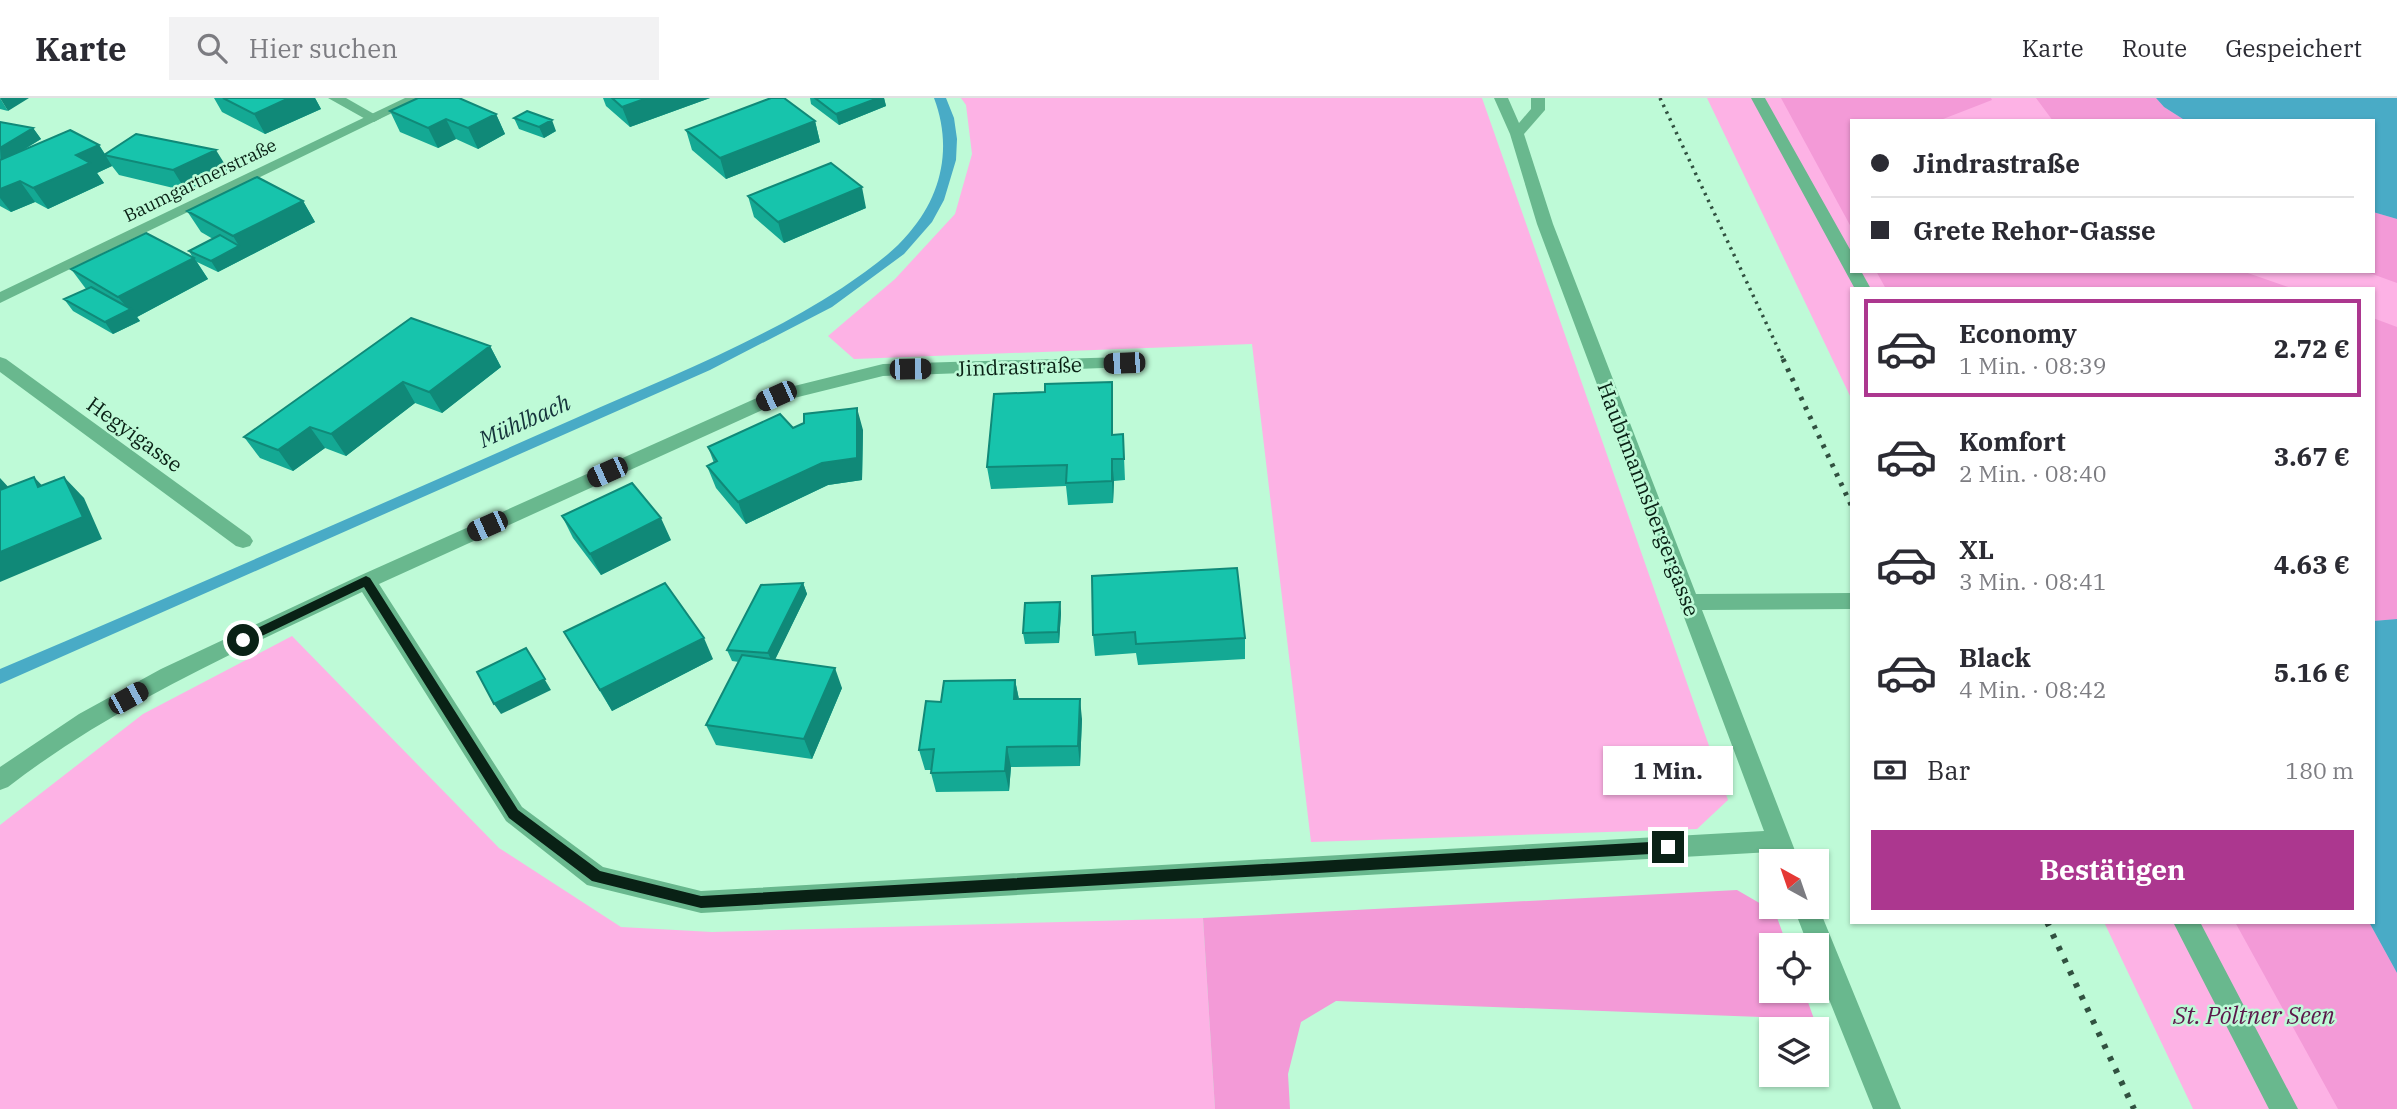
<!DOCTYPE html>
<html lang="de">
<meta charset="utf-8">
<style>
:root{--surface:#fff;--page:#f2f2f3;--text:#2b2b33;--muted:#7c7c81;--line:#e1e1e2;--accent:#ac378f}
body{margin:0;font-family:"IBM Plex Serif",serif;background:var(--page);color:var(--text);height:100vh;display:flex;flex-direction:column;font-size:26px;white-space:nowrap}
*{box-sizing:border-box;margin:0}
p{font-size:23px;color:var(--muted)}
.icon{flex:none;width:38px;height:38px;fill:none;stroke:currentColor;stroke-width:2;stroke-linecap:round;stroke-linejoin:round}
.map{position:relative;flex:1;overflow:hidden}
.panel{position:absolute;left:1850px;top:189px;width:525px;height:637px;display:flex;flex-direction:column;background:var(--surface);border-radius:0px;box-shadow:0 2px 5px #0004}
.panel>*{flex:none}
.guide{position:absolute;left:1850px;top:21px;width:525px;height:154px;border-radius:0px;box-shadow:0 2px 5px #0004;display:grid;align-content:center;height:154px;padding:0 21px;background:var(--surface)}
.needle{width:46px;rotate:320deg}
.tools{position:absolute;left:1759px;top:751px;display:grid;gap:14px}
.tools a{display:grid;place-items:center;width:70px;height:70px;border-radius:0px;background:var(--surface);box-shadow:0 2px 5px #0004;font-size:35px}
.end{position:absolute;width:32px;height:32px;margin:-16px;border:9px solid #092115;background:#fff;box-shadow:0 0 0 4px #fff}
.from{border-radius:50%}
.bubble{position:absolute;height:49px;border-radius:0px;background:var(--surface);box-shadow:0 2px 5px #0004;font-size:23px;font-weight:700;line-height:49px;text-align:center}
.car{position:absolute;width:21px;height:42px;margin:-21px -10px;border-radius:9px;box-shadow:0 0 5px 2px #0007;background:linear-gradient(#222 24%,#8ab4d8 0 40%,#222 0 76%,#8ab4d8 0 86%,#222 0)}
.guide b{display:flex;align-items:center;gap:24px;height:66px;font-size:26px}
.guide b+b{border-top:2px solid var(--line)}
.guide i{width:18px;height:18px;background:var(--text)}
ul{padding:12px 0 0;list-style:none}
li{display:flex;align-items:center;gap:21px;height:98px;margin:0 14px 10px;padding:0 7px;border:4px solid transparent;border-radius:0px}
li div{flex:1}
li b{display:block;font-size:26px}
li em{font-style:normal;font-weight:700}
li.current{border-color:var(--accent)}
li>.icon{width:63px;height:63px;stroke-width:1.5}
.pay{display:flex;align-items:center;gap:18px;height:77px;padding:0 21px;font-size:26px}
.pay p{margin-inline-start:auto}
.primary-button{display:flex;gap:14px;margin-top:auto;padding:14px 21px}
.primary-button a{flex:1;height:80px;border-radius:0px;background:var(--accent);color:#fff;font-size:28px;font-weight:700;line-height:80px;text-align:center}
header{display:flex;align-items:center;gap:42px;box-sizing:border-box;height:98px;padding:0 35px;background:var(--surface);border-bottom:2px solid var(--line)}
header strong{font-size:33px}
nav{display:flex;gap:38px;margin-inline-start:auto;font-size:24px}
.search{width:490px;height:63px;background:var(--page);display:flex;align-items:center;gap:18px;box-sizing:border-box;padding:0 24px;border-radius:0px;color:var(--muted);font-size:26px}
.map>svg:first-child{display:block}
.green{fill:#fdb2e5;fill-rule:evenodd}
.forest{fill:#f39ad7}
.water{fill:#49abc6}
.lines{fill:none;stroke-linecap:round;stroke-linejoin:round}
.stream{fill:#49abc6;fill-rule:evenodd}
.service{fill:#69b88e;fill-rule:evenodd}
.minor{fill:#69b88e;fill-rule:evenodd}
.rail-far2{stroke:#315140;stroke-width:3.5;stroke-dasharray:2.5 5;stroke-linecap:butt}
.rail-far1{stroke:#315140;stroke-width:5;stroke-dasharray:3.5 7;stroke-linecap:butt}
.rail{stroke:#315140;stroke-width:6;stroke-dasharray:4.5 9;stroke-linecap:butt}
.wall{fill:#14a994}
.shaded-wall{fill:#108978}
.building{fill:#17c4ac;stroke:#108978;stroke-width:2}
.route{fill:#092115}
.labels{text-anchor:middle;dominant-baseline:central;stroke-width:5;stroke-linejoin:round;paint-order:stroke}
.far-street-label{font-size:18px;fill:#092115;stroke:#befad7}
.street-label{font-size:21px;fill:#092115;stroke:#befad7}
.water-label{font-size:23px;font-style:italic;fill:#15333b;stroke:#befad7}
.near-park-label{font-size:24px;font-style:italic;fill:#5c184b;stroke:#befad7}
</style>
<header>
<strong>Karte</strong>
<div class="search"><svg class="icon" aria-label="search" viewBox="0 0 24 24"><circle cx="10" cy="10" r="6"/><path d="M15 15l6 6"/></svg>Hier suchen</div>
<nav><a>Karte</a><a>Route</a><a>Gespeichert</a></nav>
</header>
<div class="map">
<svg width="2397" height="1011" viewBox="0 0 2397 1011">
<rect width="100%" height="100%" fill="#befad7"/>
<path class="green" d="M961,0H1482L1728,702L1697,731L1311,744L1252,246L854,261L828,238L895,181L955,116L972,56L966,7Z
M1707,0H2397V1011H2193L2104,824H2373V191H1852L1851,300ZM1852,23H2373V173H1852Z
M292,538L499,750L621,829L712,834L1203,820L1215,1011H0V727L143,616Z"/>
<path class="forest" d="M1781,0H1991L1992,2L1938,23H1852L1851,129Z
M2036,0H2156L2164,9L2186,23H2053Z
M2373,114L2397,121V185L2364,173H2373Z
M1876,173H2242L2294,191H1886Z
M2373,220L2397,229V521L2373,523Z
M1737,792L1775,814L1787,847H1771V892L1804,893L1814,921L1336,903L1301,924L1288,976L1290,1011H1215L1203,820Z
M2235,824H2369L2397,875V1011H2338Z"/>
<path class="water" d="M2156,0H2397V121L2373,114V23H2186L2164,9Z
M2397,521V875L2369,824H2373V523Z"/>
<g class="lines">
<path class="stream" d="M934,0H946L954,20L957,41L956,62L944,102L932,124L904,156L832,209L710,272L0,586V571C193,489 384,405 576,320C666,280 759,244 842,190C865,174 891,157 909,135C943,96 952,47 934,0Z"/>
<path class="service" d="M328,0H346L381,20L374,24L369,23Z
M1751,0H1765L1852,155V173H1861L1871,191H1855Z
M2173,824H2200L2298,1011H2269Z"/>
<path class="minor" d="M405,0H423L0,205V194Z
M1494,0H1508L1519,25L1531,11V0H1545V12L1524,36L1553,126L1696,496L1852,495V511L1702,512L1799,763H1775L1771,754L701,815L587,787L506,723L362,494C241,552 115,606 8,689L0,692V669L79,616L161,571L359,478L770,294L883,266L1124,259L1130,261L1133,265L1130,269L883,278L782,303L379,486L522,709L603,769L701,793L1764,733L1537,126L1510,36Z
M0,259L6,261L250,438L253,443L250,448L243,450L236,448L0,274Z
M1816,806L1818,808L1901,1011H1873L1816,869V847H1808L1793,808H1816Z"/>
<path class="rail-far2" d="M1660,0L1784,263"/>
<path class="rail-far1" d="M1783,261L1852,409"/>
<path class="rail" d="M2047,824L2134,1011"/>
</g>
<path class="wall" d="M0,0L8,13L0,11Z
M214,0H315L321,11L265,36L222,14Z
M603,0H710L630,29L606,8Z
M810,0H884L886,8L839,27L811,6Z
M390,13L496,16L505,36L478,51L456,41L438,50L400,34Z
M514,20L556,33L544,40L519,31Z
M815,23L820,44L726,81L692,52L686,32Z
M0,24L33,30L41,41L22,53L99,47L105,56L229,73L186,93L119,77L112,68L97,75L104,85L48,111L35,104L11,114L0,108Z
M748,98L866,110L784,145L754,119Z
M303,103L315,124L218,174L197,164L208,181L137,219L140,223L113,236L73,213L64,201L86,191L71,171L193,160L189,153L213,141L201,134L187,113Z
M490,248L501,269L442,315L415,305L346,358L325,350L293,373L260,360L244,339Z
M1112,284L1113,337L1123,336L1125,382L1114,383L1113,405L1068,407L1066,388L991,391L987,369L1045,294Z
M793,330L863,332L862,382L828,387L746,426L716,390L707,368L714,365L708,349Z
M562,418L671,442L601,477L573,440Z
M1092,478L1245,540V561L1138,567L1136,555L1095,558L1093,537Z
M803,485L807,496L775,561L842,590L812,661L716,647L706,627L739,564L732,563L727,552Z
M1060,504L1061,515L1059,545L1025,546L1023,535Z
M564,534L713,561L612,613Z
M1015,582L1019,601L1082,621L1080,668L1011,669L1009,693L936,694L931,675V672H925L919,652L941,604Z"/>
<path class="shaded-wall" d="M0,0H29L8,13Z
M289,0H315L321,11L265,36L254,16Z
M647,0H710L630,29L622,9Z
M878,0H884L886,8L839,27L836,16Z
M496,16L505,36L478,51L468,30Z
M446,21L456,41L438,50L428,30Z
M552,22L556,33L544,40L539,29Z
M815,23L820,44L726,81L720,60Z
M33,30L41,41L1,65L0,50Z
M99,47L112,68L97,75L104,85L48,111L33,90L76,57Z
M216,52L229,73L186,93L173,72Z
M20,83L35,104L11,114L0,100V91Z
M862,89L866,110L784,145L778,124Z
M303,103L315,124L218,174L211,163L239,148L233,138Z
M194,160L208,181L137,219L140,223L113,236L105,224L129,212L118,199Z
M490,248L501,269L442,315L429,294Z
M403,284L415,305L346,358L331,336Z
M1112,284L1113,305V358L1112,337Z
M857,310L863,332L862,382L828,387L746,426L738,404Z
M310,329L325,350L293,373L278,352Z
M1112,361L1114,383L1113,405L1112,383Z
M34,379L54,400L38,389Z
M64,379L84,400L102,441L0,484V454Z
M0,380L12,393L0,392Z
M661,420L671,442L601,477L590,456Z
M803,485L807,496L773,566L768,555Z
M1060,504L1061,515L1059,545L1058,534Z
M704,540L713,561L612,613L600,592Z
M526,550L551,592L501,616L494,606Z
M835,570L842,590L812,661L804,641Z
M1015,582L1019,602L1014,601Z
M1080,601L1082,621L1080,668L1078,648Z
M1007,649L1011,669L1009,693L1005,673Z"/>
<path class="building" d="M223,0H289L254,16Z
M418,0H459L496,16L468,30L446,21L428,30L390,13Z
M612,0H647L622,9Z
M771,0H784L815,23L720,60L686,32Z
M815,0H878L836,16Z
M527,13L552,22L539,29L514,20Z
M0,24L33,30L0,50Z
M70,32L99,47L76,57L90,65L33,90L20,83L0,91V62Z
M136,36L216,52L173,72L104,57Z
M831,65L862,89L778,124L748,98Z
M257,79L303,103L233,138L187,113Z
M146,135L194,160L118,199L71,171Z
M220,137L239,148L211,163L189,153Z
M91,189L131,211L105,224L64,201Z
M411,220L490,248L429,294L403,284L331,336L310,329L278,352L244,339Z
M1112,284V337L1123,336L1124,361H1112V383L1066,385L1067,367L987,369L994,296L1045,294V286Z
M857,310V360L822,365L738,404L707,368L717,363L708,349L780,316L793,330L804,325V316Z
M34,379L38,389L64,379L83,419L0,454V392Z
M632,385L661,420L590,456L562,418Z
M1237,470L1245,540L1136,546L1135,534L1093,537L1092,478Z
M665,485L704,540L600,592L564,534Z
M803,485L768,555L727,552L761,487Z
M1060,504L1058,534L1023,535L1025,505Z
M526,550L545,581L494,606L477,574Z
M742,557L835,570L804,641L706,627Z
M1015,582L1014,601H1080L1078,648L1007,649L1005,673L931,675L934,651L919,652L926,603L941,604L944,583Z"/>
<path class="route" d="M366,478L370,480L518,712L600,773L701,798L1668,743L1675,749L1668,755L701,810L592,783L509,720L364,489L247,545L243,546L237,542L239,539Z"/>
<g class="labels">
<g class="far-street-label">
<text transform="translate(200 82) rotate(-26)">Baumgartnerstraße</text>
</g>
<g class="street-label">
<text transform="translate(1019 268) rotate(-2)">Jindrastraße</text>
<text transform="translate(135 336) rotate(36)">Hegyigasse</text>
<text transform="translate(1649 401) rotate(69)">Haubtmannsbergergasse</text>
</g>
<g class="water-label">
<text transform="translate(524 322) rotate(-24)">Mühlbach</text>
</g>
<g class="near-park-label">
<text x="2254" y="917">St. Pöltner Seen</text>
</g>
</g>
</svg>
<div class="tools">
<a><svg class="needle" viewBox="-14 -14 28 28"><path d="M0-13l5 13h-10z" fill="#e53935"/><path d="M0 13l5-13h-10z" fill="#7c7c81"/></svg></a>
<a><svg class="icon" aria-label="locate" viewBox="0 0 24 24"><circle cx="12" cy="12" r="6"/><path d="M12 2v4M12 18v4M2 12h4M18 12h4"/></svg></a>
<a><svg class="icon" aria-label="layers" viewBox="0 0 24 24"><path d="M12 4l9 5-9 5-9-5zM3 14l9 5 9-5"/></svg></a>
</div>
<i class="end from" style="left:243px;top:542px"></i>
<i class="end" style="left:1668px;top:749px"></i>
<div class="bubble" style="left:1603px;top:648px;width:130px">1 Min.</div>
<i class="car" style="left:1124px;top:265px;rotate:268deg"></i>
<i class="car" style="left:910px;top:271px;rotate:89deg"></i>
<i class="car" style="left:776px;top:298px;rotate:246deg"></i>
<i class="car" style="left:607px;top:374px;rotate:246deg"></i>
<i class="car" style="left:487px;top:428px;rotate:246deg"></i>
<i class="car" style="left:128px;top:600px;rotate:61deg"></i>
<div class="guide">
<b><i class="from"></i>Jindrastraße</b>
<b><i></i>Grete Rehor-Gasse</b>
</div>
<section class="panel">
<ul>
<li class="current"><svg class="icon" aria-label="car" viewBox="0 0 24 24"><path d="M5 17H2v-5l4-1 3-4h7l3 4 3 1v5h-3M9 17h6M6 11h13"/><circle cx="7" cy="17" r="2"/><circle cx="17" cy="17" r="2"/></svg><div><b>Economy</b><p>1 Min. · 08:39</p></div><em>2.72 €</em></li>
<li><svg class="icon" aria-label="car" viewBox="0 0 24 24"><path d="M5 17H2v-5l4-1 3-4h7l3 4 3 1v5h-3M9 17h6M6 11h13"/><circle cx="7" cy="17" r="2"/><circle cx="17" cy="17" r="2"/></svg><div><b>Komfort</b><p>2 Min. · 08:40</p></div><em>3.67 €</em></li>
<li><svg class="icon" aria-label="car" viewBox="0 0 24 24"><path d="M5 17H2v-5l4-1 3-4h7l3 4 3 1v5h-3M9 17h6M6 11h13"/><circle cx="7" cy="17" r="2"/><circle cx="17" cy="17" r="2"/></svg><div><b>XL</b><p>3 Min. · 08:41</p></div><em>4.63 €</em></li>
<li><svg class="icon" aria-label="car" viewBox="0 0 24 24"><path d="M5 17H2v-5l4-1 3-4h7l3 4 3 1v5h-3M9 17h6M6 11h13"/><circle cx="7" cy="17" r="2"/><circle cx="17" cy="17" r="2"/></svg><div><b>Black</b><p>4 Min. · 08:42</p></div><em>5.16 €</em></li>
</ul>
<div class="pay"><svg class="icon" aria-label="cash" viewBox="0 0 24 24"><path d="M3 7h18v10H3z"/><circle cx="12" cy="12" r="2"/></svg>Bar<p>180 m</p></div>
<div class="primary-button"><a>Bestätigen</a></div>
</section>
</div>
